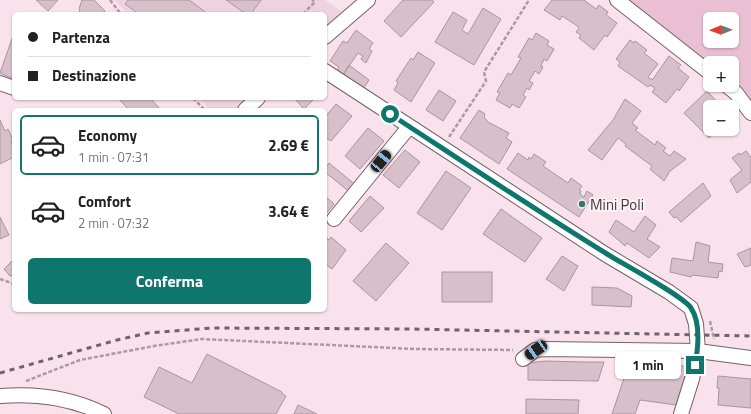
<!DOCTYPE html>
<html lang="it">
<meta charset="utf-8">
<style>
:root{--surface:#fff;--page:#f2f2f2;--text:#222;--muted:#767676;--line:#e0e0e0;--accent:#0f766e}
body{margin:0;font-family:"Titillium Web",sans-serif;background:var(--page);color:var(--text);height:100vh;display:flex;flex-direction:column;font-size:15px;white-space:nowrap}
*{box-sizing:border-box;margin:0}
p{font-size:13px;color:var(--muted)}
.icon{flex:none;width:22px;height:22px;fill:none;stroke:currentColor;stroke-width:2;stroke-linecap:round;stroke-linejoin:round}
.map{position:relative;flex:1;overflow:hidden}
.side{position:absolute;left:12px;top:108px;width:315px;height:204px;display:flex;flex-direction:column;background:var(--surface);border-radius:6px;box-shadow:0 1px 3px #0004}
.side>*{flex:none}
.hud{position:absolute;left:12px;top:12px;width:315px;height:88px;border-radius:6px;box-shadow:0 1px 3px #0004;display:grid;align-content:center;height:88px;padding:0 16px;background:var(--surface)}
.needle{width:26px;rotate:269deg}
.tools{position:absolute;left:703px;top:12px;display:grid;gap:8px}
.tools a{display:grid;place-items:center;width:36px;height:36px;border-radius:6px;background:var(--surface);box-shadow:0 1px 3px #0004;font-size:20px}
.end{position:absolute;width:18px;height:18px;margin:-9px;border:5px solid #0f766e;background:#fff;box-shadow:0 0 0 2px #fff}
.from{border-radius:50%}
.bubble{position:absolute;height:28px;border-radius:6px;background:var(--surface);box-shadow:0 1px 3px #0004;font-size:13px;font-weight:700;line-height:28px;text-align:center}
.car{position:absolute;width:12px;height:24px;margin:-12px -6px;border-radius:5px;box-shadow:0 0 3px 1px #0007;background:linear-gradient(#222 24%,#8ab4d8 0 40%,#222 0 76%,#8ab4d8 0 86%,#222 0)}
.hud b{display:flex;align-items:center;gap:14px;height:38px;font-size:15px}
.hud b+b{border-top:1px solid var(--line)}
.hud i{width:10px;height:10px;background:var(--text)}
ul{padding:7px 0 0;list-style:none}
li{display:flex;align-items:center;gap:12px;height:60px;margin:0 8px 6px;padding:0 8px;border:2px solid transparent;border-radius:6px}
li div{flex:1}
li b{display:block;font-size:15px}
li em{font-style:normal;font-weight:700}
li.selected{border-color:var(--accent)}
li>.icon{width:36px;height:36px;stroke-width:1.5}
.primary-button{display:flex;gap:8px;margin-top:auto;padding:8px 16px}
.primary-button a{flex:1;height:46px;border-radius:6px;background:var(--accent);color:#fff;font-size:16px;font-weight:700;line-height:46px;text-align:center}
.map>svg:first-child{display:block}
.built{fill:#efd2df}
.green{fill:#ebbfd3;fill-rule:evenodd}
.building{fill:#d7c0ca;stroke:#aa959e}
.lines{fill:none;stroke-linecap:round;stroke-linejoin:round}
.street-casing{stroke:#75616a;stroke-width:16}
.path{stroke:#ab9aa1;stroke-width:2.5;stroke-dasharray:4 2;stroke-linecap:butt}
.street{stroke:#fff;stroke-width:14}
.rail{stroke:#6f6368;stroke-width:3;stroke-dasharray:5 5;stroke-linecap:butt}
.route{stroke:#0f766e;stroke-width:5}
.poi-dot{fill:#3a7763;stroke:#fdf3f7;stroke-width:1.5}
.labels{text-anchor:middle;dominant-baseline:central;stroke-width:4;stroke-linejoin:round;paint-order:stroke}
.poi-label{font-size:15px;fill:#41383c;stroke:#fdf3f7;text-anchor:start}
</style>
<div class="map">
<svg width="751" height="414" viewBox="0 0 751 414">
<rect width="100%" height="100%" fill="#f9e2ec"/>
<path class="built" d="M115,0H325L344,13L325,30V14H127Z
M199,98H247L233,110H210Z"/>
<path class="green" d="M625,0H751V101L732,80V63H710ZM710,19H732V41H710Z"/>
<path class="building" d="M36,0H58L48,11Z
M82,0H94L105,11L101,14H77L80,11L79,9Z
M128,0H189L208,14H139L125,4Z
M226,0H261L251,14H246Z
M403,0H432L434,2L401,37L384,21Z
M552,0H584L596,9L599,5L608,12L606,15L617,23L607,37L605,35L594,50L579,38L581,35L576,32L579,28L576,25L562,16L560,20L544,10Z
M483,8L501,19L474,65L435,42L453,12L467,20L462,30L468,34Z
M356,30L373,43L369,49L372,51L366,63L361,59L363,56L358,53L343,75L337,71L339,67L330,61L343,41L347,43Z
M14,33V79L0,73Z
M536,33L549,41L547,45L554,49L547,61L544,59L541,66L543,67L539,74L535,71L529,81L533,83L529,90L527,88L523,95L526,97L519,108L512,104L510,108L496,100L500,93L497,92L508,73L511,75L521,58L518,57L529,38L532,40Z
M630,40L634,43L635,41L647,50L644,53L658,64L648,77L650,79H653L669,56L681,65L678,68L689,77L679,91L677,89L666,103L652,92L655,88L650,85L648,87L618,66L620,62L616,59Z
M418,52L435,63L411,102L394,90L398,83L396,81L411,58L413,60Z
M349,65L369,80L364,88L343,75Z
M439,90L456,101L443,121L426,110Z
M707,91L722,107H710V129H718L709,138L684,113Z
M118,98H150L161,110H129Z
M294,98H315L304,109Z
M625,99L641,111L632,123L638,128L635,130L655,145L657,141L666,148L663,151L670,156L674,151L686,159L670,171L664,181L650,169L652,166L625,146L626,144L618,138L602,160L588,150L613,120Z
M336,104L352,116L331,141L325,137V117Z
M479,110L485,114L484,117L488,122L509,133L506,138L512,142L499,164L460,138Z
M0,120L5,131L8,129L13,140L11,142L14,148V157L0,164Z
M368,128L384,141L360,169L345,156Z
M405,150L420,162L399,188L383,175Z
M746,151L751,157V182L737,193L730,180L742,170L732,158L739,153L740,155Z
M518,153L528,160L529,157L531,159L534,154L546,162L543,166L568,183L571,178L582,186L579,190L581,191L580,194L584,197L587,191L593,195L579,217L507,169Z
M329,163L358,187L352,194L325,172V168Z
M446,171L471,188L442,230L417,213Z
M703,183L711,196L681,222L676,217L674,218L669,212Z
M325,196L334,204L325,215Z
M370,196L384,208L361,232L349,221Z
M501,209L542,238L525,262L483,234Z
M645,216L656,225L647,239L660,247L649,258L627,243L625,246L609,232L616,220L634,232Z
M0,217L9,235L0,239Z
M325,237L329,240L331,237L346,250L332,269L325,264Z
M696,242L710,246L708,262L723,264L722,272L719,271L718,278L692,275L691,277L670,272L672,258L693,261Z
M386,243L409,263L376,301L353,281Z
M751,248V265L745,267L737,254Z
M562,256L578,266L564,291L546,279Z
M14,259V275L10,276L4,269Z
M442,272H492V302H442Z
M592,287L617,288L632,296L631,307L592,305Z
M207,354L282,392V394L286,396L276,414H179L144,397L159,367L192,383Z
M545,361L583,362H604L598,381L528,380V363Z
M628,366H689L676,405L640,400L635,414H612Z
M718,376L751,379V408L718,405L719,388H717Z
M526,399L579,400L578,414H526Z
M298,405L317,414H294Z"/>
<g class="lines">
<g class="street-casing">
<path id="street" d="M617,0L710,73
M325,37L368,0
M325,71L605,254L669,292L691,308L696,324L698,351L692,379L681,414
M0,83L14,88
M726,85L736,93L751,113
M245,110L258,98
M334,219L409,127
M523,359L535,350L545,349L698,351L751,358
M0,396C36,393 72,398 104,414"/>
</g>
<path class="path" d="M110,0L121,14
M303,14L315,2L312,0
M193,98L205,110
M449,137L486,81L484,72L529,0
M0,279L14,284
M710,321L714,339
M26,381L80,360L154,346L202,339L415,349L513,350"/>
<use href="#street" class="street"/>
<path class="rail" d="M0,373L117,340L148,333L212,328L412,329L751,336"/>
</g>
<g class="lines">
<path class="route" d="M390,114C462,161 534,209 607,254C623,264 683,296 691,308C701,323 698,349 695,365"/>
</g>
<circle class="poi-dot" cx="582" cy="204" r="4"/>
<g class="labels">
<g class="poi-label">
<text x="590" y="204">Mini Poli</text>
</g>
</g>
</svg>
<div class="tools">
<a><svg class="needle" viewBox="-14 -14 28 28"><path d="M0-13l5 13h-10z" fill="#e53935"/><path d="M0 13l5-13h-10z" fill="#767676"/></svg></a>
<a>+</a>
<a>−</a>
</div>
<i class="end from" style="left:390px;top:114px"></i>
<i class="end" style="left:695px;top:365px"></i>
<div class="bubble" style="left:615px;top:351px;width:66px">1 min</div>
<i class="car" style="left:381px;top:161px;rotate:39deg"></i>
<i class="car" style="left:536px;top:350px;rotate:236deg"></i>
<div class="hud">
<b><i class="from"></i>Partenza</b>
<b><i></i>Destinazione</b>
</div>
<section class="side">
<ul>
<li class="selected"><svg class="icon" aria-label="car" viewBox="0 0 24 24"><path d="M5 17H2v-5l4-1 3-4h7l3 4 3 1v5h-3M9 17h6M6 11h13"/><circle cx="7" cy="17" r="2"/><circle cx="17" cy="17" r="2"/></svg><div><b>Economy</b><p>1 min · 07:31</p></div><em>2.69 €</em></li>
<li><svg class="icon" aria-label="car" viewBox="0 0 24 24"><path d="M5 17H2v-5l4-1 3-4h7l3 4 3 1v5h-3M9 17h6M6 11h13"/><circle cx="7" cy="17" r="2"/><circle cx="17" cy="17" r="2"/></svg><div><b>Comfort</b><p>2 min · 07:32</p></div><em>3.64 €</em></li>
</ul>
<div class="primary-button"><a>Conferma</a></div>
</section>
</div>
